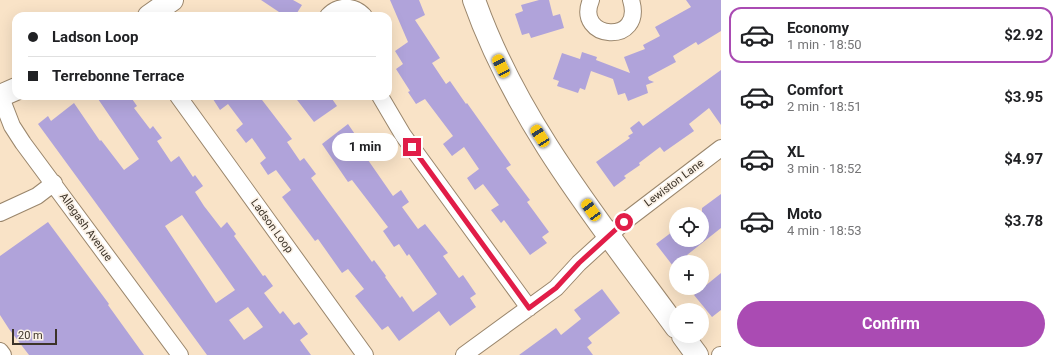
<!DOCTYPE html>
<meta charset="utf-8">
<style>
:root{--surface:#fff;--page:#f2f2f2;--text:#202124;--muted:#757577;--line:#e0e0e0;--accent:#aa4bb3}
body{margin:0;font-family:Roboto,sans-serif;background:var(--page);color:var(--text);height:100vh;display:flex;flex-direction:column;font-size:15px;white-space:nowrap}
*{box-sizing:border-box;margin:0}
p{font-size:13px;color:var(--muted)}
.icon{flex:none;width:22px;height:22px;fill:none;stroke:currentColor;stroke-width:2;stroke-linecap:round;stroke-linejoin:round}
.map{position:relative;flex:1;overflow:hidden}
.details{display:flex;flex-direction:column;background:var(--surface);width:340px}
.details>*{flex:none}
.guide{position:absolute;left:12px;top:12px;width:380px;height:88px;border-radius:12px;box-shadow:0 4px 16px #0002;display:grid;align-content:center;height:88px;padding:0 16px;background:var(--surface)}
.fabs{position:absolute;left:669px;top:207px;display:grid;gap:8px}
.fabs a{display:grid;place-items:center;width:40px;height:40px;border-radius:50%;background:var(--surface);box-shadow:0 4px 16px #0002;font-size:20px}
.scale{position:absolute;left:12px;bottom:10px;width:45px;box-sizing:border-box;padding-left:4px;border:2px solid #3c3328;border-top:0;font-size:11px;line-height:14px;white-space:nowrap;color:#3c3328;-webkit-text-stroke:3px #fbf2e7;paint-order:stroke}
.end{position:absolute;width:18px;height:18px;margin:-9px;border:5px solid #e11d48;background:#fff;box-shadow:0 0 0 2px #fff}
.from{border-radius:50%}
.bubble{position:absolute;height:28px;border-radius:14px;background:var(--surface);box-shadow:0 4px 16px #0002;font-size:13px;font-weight:700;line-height:28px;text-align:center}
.car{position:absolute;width:12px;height:24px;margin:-12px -6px;border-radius:5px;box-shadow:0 0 3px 1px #0007;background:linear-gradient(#f5c518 24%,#345 0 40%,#f5c518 0 76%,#345 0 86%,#f5c518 0)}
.guide b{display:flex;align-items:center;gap:14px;height:38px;font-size:15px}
.guide b+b{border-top:1px solid var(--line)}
.guide i{width:10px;height:10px;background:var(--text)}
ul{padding:7px 0 0;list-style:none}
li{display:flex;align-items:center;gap:12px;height:56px;margin:0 8px 6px;padding:0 8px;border:2px solid transparent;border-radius:12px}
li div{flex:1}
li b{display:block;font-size:15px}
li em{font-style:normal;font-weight:700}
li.active{border-color:var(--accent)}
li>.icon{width:36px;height:36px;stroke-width:1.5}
.action{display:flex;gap:8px;margin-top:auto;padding:8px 16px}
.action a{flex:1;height:46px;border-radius:24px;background:var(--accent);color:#fff;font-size:16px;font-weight:700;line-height:46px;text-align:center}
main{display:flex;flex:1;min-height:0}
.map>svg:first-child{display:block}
.building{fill:#b0a3da;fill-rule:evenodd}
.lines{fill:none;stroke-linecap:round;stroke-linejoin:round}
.street-casing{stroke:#9a866c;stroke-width:18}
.secondary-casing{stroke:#9a866c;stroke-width:24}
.street{stroke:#fff;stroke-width:16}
.secondary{stroke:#fff;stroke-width:22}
.route{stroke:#e11d48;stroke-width:5}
.labels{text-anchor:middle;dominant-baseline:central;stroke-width:3.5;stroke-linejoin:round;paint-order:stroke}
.street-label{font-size:11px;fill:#3c3328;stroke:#fbf2e7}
</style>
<main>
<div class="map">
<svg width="721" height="355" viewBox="0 0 721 355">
<rect width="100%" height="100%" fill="#f9e3c7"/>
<path class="building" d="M261,0H293L302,5L295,16H285Z
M390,0H419L425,15L415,20L440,58L432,63L446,84L450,81L466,104L467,103L511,165L506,168L530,200L527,202L549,232L542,237L547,243L530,255L504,220L501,223L491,210L499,205L483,184L475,190L467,178L479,169L464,147L452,156L443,144L453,136L425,99L416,104L408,92L410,91L396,69L403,64L395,51L408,42Z
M539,0H549L553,16L560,14L564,28L531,38L529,33L522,35L515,14L523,11L521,5Z
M686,0H721V31L698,45L696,42L673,56L676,62L648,77L649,80L654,82L646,85L648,93L628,101L625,93L618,95L613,79L591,71L585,90L580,88L578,93L557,86L559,81L553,79L562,53L580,59L582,52L597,57L596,60L630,73L624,57L645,49L643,45L660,36L655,27L691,7Z
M721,70V125L709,108L689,124L694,131L664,152L660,147L639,163L640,165L624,176L626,178L614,187L596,162L630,138L628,136L633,133L630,128L639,121L643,126Z
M96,96H130L137,106L134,108L150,129L153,126L162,138L157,141L171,162L179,156L193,177L195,175L203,186L195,192L204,206L221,228L227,222L236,234L234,236L263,276L265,275L273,286L264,293L280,314L283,311L294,325L299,322L308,334L300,340L311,355H207L38,124L48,116L51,121L74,103L100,141L101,140L124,170L139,159ZM182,215L235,290L216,303L165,226ZM248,307L263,327L244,340L229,320Z
M211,96H259L292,139L287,142L300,161L304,158L316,174L311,178L372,262L374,260L386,276L385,277L400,298L402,296L413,312L437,294L409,254L407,256L399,244L394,247L383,231L388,227L352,180L348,182L322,144L348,124L363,146L369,142L377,153L368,160L393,196L401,190L409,202L402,207L418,229L425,224L448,253L443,256L459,278L463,275L476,294L470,298L476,307L450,326L439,311L399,341L388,326L382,330L355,296L364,289L348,269L342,273L318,239L315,241L282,197L291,190L276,170L268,175L260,163L266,158L252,138L246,143L236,130L243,124L228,104L220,110Z
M294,96H330L337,106L314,122Z
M721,194V228L687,255L692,262H676L673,266L656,244L676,229V240H702V208Z
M48,222L109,304L108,305L144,355H29L9,329L0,315V256Z
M721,273V310L712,317L694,295Z
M602,289L620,313L588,338L592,343L587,347L593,355H519L556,328L561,335L581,319L574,310Z"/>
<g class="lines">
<g class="street-casing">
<path id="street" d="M591,0C574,40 645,46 631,0
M328,16C338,5 354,5 364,16
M0,95L12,126L23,143L180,355
M178,96L365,355
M380,96L403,135L529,308
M0,213L37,196L54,183
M0,351L3,355
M464,355L556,288L579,263L624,222L721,148
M720,355H721"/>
</g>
<g class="secondary-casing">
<path id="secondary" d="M474,0C517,122 600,223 676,327
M149,16L172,0
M0,96L16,89
M683,336L697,355"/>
</g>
<use href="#street" class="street"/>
<use href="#secondary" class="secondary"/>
</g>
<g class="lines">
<path class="route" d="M412,147L529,308L556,288L579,263L624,222"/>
</g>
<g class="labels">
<g class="street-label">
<text transform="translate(674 183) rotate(-37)">Lewiston Lane</text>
<text transform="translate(272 226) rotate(54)">Ladson Loop</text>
<text transform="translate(86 227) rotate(54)">Allagash Avenue</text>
</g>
</g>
</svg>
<div class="fabs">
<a><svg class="icon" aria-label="locate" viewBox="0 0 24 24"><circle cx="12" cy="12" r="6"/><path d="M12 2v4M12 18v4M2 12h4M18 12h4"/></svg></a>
<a>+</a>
<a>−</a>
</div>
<div class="scale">20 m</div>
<i class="end from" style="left:624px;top:222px"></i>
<i class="end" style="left:412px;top:147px"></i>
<div class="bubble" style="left:332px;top:133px;width:66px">1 min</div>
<i class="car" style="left:501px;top:66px;rotate:334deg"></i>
<i class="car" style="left:540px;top:136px;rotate:327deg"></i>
<i class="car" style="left:591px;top:210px;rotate:324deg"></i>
<div class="guide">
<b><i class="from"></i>Ladson Loop</b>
<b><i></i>Terrebonne Terrace</b>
</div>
</div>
<section class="details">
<ul>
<li class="active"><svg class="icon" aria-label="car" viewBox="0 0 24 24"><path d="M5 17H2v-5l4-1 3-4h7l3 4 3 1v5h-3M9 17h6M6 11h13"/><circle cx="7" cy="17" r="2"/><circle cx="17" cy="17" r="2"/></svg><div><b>Economy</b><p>1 min · 18:50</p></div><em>$2.92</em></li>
<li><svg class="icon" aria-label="car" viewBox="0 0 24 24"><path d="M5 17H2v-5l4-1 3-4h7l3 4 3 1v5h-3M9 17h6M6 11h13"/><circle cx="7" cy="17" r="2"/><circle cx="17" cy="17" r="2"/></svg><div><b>Comfort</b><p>2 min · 18:51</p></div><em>$3.95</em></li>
<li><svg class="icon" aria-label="car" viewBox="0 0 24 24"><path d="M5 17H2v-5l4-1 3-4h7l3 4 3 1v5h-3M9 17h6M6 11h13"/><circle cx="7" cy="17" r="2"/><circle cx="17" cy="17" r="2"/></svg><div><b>XL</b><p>3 min · 18:52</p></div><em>$4.97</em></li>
<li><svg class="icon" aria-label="car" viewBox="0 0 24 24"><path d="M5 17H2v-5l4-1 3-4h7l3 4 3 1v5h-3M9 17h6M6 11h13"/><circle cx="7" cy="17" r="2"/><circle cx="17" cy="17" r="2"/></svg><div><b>Moto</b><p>4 min · 18:53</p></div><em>$3.78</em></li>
</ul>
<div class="action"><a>Confirm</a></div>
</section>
</main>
